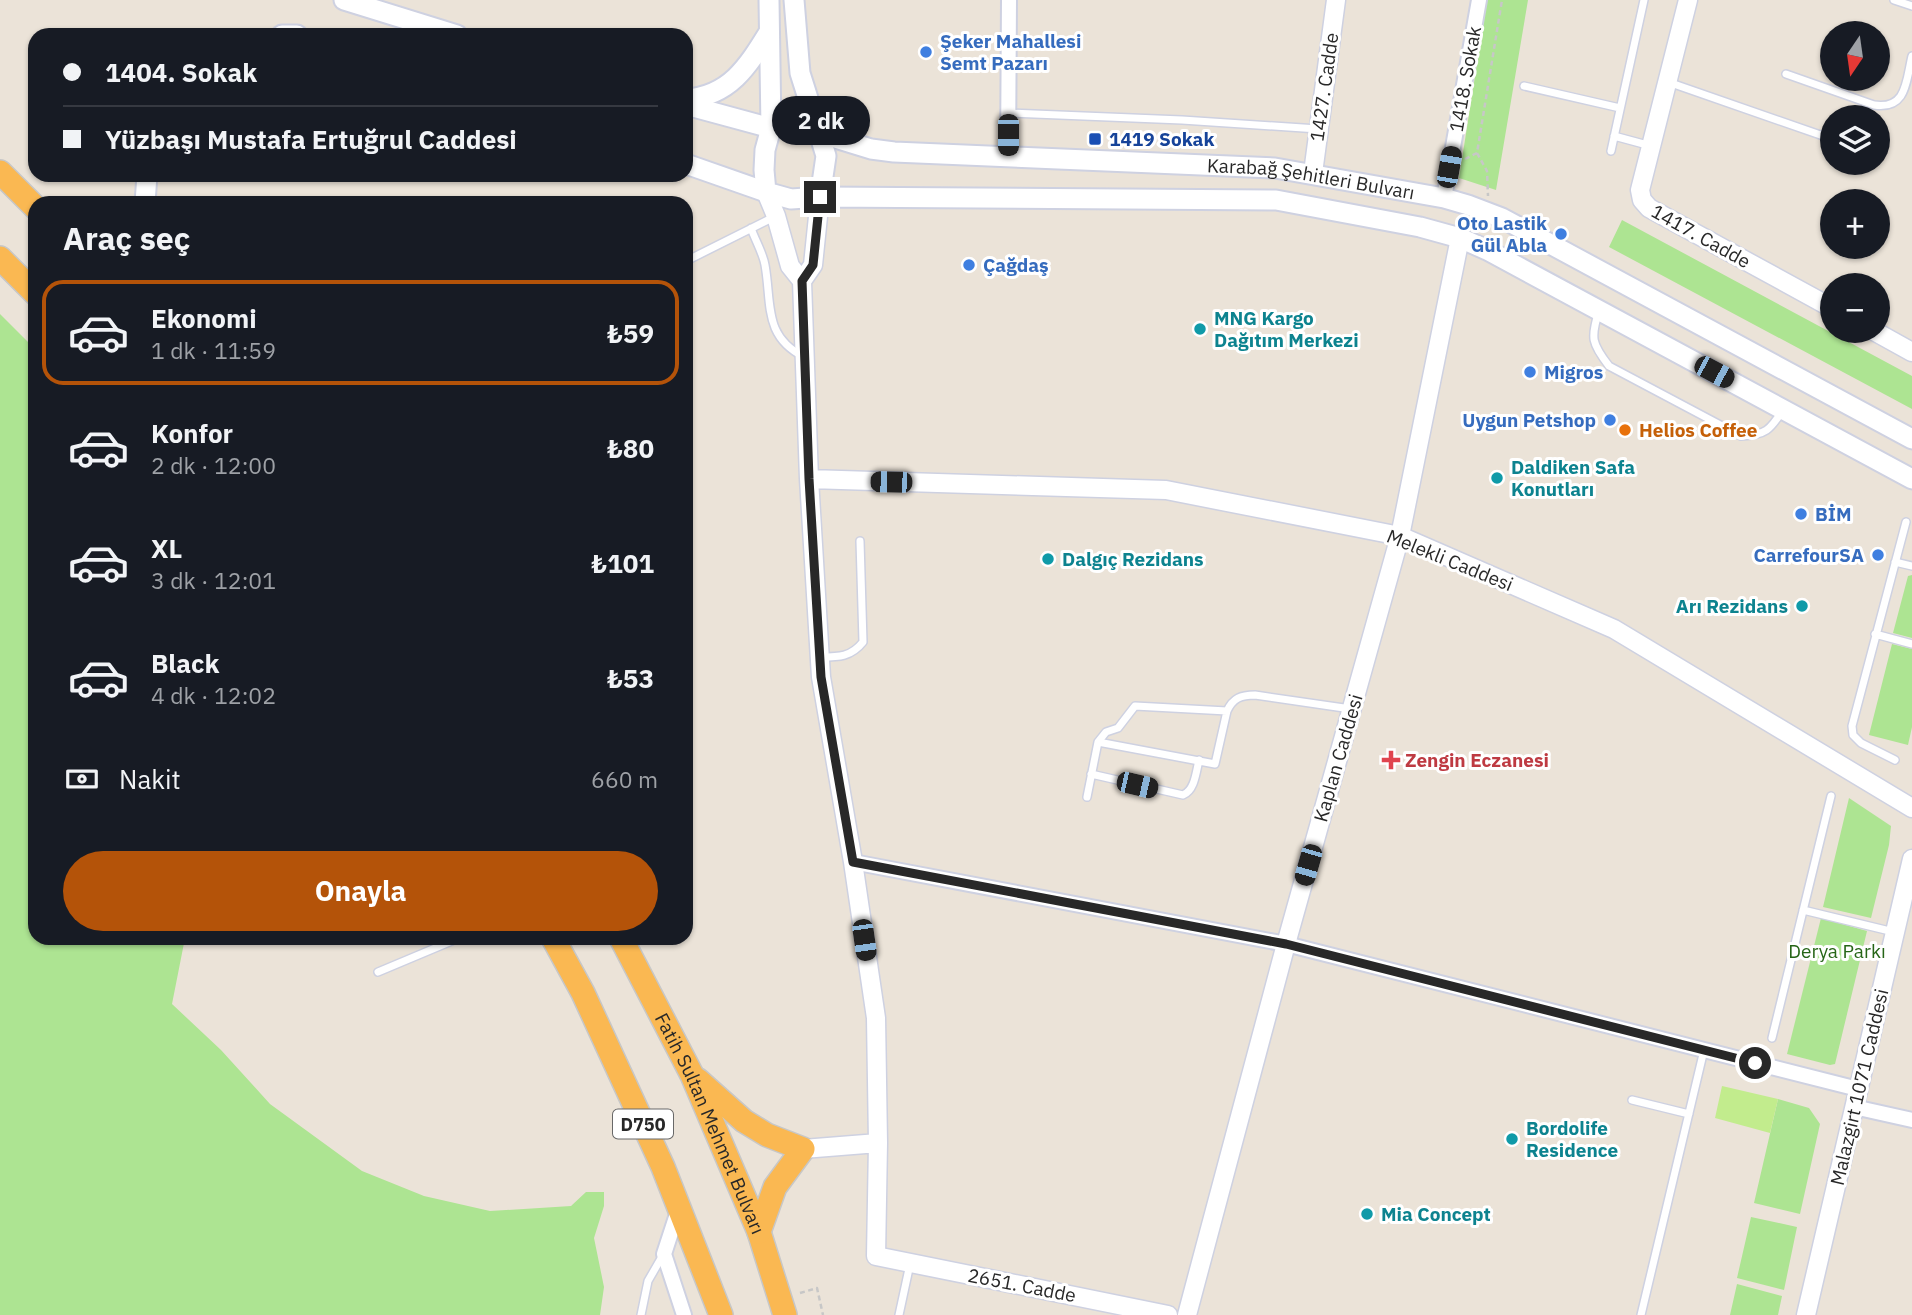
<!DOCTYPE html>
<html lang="tr">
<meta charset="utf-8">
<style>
:root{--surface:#171b24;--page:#20242c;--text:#f1f3f6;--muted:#9ea1a6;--line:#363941;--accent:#b45309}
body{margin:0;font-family:"IBM Plex Sans",sans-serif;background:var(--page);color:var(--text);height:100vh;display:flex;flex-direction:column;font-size:26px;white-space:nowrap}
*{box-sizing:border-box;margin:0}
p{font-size:23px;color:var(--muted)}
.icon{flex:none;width:38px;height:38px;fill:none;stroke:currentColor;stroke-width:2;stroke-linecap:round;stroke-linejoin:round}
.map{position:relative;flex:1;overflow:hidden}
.side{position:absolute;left:28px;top:196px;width:665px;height:749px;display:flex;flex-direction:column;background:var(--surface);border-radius:21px;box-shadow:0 2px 5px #0004}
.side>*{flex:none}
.hud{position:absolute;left:28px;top:28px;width:665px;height:154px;border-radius:21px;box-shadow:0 2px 5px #0004;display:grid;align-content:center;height:154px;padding:0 35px;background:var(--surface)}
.needle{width:46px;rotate:193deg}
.tools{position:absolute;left:1820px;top:21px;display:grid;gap:14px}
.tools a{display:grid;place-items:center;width:70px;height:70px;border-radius:50%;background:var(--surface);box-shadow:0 2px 5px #0004;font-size:35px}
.end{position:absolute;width:32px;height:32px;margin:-16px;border:9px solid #282828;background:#fff;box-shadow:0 0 0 4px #fff}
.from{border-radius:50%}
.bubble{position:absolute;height:49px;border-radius:24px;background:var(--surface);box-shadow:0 2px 5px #0004;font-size:23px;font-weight:700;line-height:49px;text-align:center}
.car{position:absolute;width:21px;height:42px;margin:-21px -10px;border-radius:9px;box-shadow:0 0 5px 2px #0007;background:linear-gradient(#222 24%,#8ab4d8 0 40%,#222 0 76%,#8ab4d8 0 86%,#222 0)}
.hud b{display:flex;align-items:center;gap:24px;height:66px;font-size:26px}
.hud b+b{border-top:2px solid var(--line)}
.hud i{width:18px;height:18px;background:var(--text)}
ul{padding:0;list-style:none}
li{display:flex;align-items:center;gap:21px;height:105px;margin:0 14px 10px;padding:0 21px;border:4px solid transparent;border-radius:21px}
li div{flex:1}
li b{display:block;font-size:26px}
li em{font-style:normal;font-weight:700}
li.selected{border-color:var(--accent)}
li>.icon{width:63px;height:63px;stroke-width:1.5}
h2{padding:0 35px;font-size:32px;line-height:84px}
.pay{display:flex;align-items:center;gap:18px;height:77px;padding:0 35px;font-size:26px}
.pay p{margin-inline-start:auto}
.cta{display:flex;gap:14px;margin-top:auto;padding:14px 35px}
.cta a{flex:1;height:80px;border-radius:42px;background:var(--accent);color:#fff;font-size:28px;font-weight:700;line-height:80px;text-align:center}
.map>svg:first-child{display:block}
.green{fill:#ade492}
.pitch{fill:#c2ec8d}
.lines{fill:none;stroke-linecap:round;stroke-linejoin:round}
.service-casing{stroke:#ced1e1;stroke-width:10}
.minor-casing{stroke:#ced1e1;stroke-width:18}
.tertiary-casing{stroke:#ced1e1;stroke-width:21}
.secondary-casing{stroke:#ced1e1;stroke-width:23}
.trunk-casing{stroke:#c7c7c7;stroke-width:26}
.path{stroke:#c7c7c7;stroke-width:2.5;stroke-dasharray:5 3.5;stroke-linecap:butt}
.service{stroke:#fff;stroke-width:7}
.minor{stroke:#fff;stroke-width:14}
.tertiary{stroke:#fff;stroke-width:18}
.secondary{stroke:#fff;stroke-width:19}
.trunk{stroke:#fab852;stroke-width:23}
.route{stroke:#282828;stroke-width:9}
.shop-dot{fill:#3f7fe0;stroke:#fff;stroke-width:2.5}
.transit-dot{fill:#1a4fb4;stroke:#fff;stroke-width:2.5}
.culture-dot{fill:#0f9aa8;stroke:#fff;stroke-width:2.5}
.food-dot{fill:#e8710a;stroke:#fff;stroke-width:2.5}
.health-dot{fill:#e0444e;stroke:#fff;stroke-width:2.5}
.labels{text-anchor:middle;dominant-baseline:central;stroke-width:6;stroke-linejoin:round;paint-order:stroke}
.shield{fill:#fff;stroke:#686868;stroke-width:2}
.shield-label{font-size:18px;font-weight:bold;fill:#282828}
.shop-label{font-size:19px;font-weight:bold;fill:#366cbe;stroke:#fff;text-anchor:start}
.street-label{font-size:19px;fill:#282828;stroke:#fff}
.transit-label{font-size:19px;font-weight:bold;fill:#164399;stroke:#fff;text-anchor:start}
.culture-label{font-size:19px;font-weight:bold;fill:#0d838f;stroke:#fff;text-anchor:start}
.food-label{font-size:19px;font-weight:bold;fill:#c56008;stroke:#fff;text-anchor:start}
.health-label{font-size:19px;font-weight:bold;fill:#be3a42;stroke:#fff;text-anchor:start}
.park-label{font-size:19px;fill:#266517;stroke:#fff}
</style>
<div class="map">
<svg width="1912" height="1315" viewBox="0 0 1912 1315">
<rect width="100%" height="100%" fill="#ebe3d8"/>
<path class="green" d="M1487,0H1528L1496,190L1459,178Z
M1622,220L1912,376V409L1609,247Z
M0,314L35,349V938H185L172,1004L221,1050L270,1104L362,1171L424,1196L490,1211L571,1206L586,1192H604V1206L594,1238L604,1287L600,1315H0Z
M1912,575V638L1893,633L1908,576Z
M1892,644L1912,649V727L1908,745L1869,735Z
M1849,798L1891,826L1889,845L1871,918L1823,907Z
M1821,918L1867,931L1835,1064L1830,1065L1787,1054Z
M1778,1099L1809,1108L1820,1124L1800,1214L1754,1203Z
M1751,1217L1797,1227L1784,1290L1737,1278Z
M1737,1284L1782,1296L1778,1315H1730Z"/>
<path class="pitch" d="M1722,1086L1778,1099L1770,1133L1715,1118Z"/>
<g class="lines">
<g class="service-casing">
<path id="service" d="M1894,0L1912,6
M1786,74L1874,105C1907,110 1906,81 1912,56
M1668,82L1832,139
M1524,86L1620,108
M1008,113L1182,120L1318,129
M1614,136L1651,146
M1611,151L1644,0
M751,228C755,240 763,253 765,265C772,304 763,336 804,357
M686,261L776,216
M1599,311C1590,338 1592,344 1609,366L1741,436C1766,435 1770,430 1783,410
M1895,562L1912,566
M1875,634L1912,644
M821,657C839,657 851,657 863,642L860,541
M1098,742L1215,764L1227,711C1233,698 1241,695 1255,695L1351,709
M1895,760L1861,743L1853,735L1852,726L1906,522
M1091,774L1183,795C1195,790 1196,772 1199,760
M1087,797L1098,742L1106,732L1118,728L1135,706L1227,711
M1803,910L1894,932
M378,972L459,938
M1772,1038L1831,796
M1632,1100L1689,1114
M641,1315L648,1281L663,1255
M899,1315L910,1264
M1641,1315L1704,1050"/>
</g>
<g class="minor-casing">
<path id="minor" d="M1008,157L1009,0
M1444,198L1479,0
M853,862L1286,944L1858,1089
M1854,1107L1912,1120
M679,1208L664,1254L684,1315"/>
</g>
<g class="tertiary-casing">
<path id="tertiary" d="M1688,0L1640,190L1642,200L1649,208L1832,308
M1313,173L1336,0
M766,192L776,216L790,266L802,281L813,265L820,197
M802,281L809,479L821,677L853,862L876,1018L878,1143L876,1256L1168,1315
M1874,331L1912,352
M809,479L1166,490L1400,536L1614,629L1912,808
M803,1149L878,1143
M1187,1315L1286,944L1400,536L1460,238
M1806,1315L1912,859"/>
</g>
<g class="secondary-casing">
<g id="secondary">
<path d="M344,0L457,35"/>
<path d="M769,0L771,128L765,150L764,170L766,192L791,199L820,197L1276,200L1420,227L1460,238L1487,250L1912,479"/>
<path id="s1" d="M794,0L800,73L819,133L871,149L894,152L1275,168L1444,198L1468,205L1502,218L1912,439"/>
<path d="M282,35H297"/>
<path d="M686,99C730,96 748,66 769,32"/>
<path d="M686,105L771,128L793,126L819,133L826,156L820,197"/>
<path d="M686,164L766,192"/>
<path d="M145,203L147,175"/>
</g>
</g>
<g class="trunk-casing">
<g id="trunk">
<path d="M0,172L35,207"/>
<path d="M0,258L35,293"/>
<path d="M553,938L583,993L663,1167L721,1315"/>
<path id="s2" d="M621,938L692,1075L759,1232L785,1315"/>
<path d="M698,1080L744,1121L767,1135L803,1149L775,1187L759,1232"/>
</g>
</g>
<path class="path" d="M1477,153L1487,171L1488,196
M1465,159L1477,153L1502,0
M800,1293L817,1288L823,1315"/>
<use href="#service" class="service"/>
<use href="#minor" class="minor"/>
<use href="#tertiary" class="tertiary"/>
<use href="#secondary" class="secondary"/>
<use href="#trunk" class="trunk"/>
</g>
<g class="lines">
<path class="route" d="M820,197L813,265L802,281L809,479L821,677L853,862L1286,944L1755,1063"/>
</g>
<g class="shop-dot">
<circle cx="926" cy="52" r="7"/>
<circle cx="1561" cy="234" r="7"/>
<circle cx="969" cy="265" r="7"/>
<circle cx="1530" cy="372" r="7"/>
<circle cx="1610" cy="420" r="7"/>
<circle cx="1801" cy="514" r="7"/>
<circle cx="1878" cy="555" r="7"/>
</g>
<rect class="transit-dot" x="1088" y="132" width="14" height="14" rx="3.5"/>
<g class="culture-dot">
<circle cx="1200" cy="329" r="7"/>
<circle cx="1497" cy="478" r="7"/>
<circle cx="1048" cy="559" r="7"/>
<circle cx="1802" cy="606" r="7"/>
<circle cx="1512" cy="1139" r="7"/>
<circle cx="1367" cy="1214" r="7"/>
</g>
<circle class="food-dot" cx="1625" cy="430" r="7"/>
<path class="health-dot" d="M1387.5 749.5h7v7h7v7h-7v7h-7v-7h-7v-7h7z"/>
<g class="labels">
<rect class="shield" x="613" y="1109.5" width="60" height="29" rx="5"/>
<g class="shield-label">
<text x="643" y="1124">D750</text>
</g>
<g class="shop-label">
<text x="940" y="41">Şeker Mahallesi<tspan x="940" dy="22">Semt Pazarı</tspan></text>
<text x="1547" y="223" text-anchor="end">Oto Lastik<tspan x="1547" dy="22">Gül Abla</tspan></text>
<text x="983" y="265">Çağdaş</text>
<text x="1544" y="372">Migros</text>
<text x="1596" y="420" text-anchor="end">Uygun Petshop</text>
<text x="1815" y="514">BİM</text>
<text x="1864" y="555" text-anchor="end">CarrefourSA</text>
</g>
<g class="street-label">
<text transform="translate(1465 79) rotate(-80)">1418. Sokak</text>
<text transform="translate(1324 87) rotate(-82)">1427. Cadde</text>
<text stroke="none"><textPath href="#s1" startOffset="632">Karabağ Şehitleri Bulvarı</textPath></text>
<text transform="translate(1701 236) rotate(29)">1417. Cadde</text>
<text transform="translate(1450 560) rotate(22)">Melekli Caddesi</text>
<text transform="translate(1338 758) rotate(-74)">Kaplan Caddesi</text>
<text transform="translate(1859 1087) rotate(-77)">Malazgirt 1071 Caddesi</text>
<text stroke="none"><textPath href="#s2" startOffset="206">Fatih Sultan Mehmet Bulvarı</textPath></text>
<text transform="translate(1022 1285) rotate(11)">2651. Cadde</text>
</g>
<g class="transit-label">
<text x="1109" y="139">1419 Sokak</text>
</g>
<g class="culture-label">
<text x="1214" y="318">MNG Kargo<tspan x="1214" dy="22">Dağıtım Merkezi</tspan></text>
<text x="1511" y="467">Daldiken Safa<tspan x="1511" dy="22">Konutları</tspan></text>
<text x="1062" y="559">Dalgıç Rezidans</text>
<text x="1788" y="606" text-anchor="end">Arı Rezidans</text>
<text x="1526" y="1128">Bordolife<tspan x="1526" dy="22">Residence</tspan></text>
<text x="1381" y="1214">Mia Concept</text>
</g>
<g class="food-label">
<text x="1639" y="430">Helios Coffee</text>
</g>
<g class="health-label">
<text x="1405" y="760">Zengin Eczanesi</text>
</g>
<g class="park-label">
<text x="1837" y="951">Derya Parkı</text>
</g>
</g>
</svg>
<div class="tools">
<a><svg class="needle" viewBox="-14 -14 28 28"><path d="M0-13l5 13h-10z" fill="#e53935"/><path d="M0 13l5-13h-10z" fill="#9ea1a6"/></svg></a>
<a><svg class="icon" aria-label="layers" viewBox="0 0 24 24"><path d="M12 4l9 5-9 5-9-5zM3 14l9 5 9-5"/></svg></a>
<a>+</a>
<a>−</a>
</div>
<i class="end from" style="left:1755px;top:1063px"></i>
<i class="end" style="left:820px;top:197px"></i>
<div class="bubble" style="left:772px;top:96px;width:98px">2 dk</div>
<i class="car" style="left:1008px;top:135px;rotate:180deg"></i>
<i class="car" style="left:1449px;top:167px;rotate:10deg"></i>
<i class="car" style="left:1714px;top:372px;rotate:118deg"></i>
<i class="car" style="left:891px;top:482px;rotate:271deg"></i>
<i class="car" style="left:1137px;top:785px;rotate:103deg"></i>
<i class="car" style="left:1308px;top:865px;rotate:196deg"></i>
<i class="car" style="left:864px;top:940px;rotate:172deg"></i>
<div class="hud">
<b><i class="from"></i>1404. Sokak</b>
<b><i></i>Yüzbaşı Mustafa Ertuğrul Caddesi</b>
</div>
<section class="side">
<h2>Araç seç</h2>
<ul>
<li class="selected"><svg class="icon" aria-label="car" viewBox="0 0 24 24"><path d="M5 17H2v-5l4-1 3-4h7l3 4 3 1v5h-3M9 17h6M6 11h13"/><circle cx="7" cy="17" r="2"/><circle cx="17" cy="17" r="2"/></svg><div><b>Ekonomi</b><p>1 dk · 11:59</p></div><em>₺59</em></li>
<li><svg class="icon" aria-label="car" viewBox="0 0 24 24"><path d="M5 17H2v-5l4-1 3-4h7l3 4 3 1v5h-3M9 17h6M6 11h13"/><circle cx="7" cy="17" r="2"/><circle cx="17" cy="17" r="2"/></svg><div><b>Konfor</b><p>2 dk · 12:00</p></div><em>₺80</em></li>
<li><svg class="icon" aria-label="car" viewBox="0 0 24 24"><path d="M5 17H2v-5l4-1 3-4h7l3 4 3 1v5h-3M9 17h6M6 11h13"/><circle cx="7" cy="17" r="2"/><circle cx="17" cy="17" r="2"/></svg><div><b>XL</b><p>3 dk · 12:01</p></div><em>₺101</em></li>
<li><svg class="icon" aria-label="car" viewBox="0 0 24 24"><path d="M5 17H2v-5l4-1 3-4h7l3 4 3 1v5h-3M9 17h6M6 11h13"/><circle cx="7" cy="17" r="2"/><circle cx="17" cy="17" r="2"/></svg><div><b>Black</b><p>4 dk · 12:02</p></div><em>₺53</em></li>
</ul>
<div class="pay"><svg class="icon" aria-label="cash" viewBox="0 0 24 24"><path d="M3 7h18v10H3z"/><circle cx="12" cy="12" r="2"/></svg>Nakit<p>660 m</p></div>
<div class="cta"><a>Onayla</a></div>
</section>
</div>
